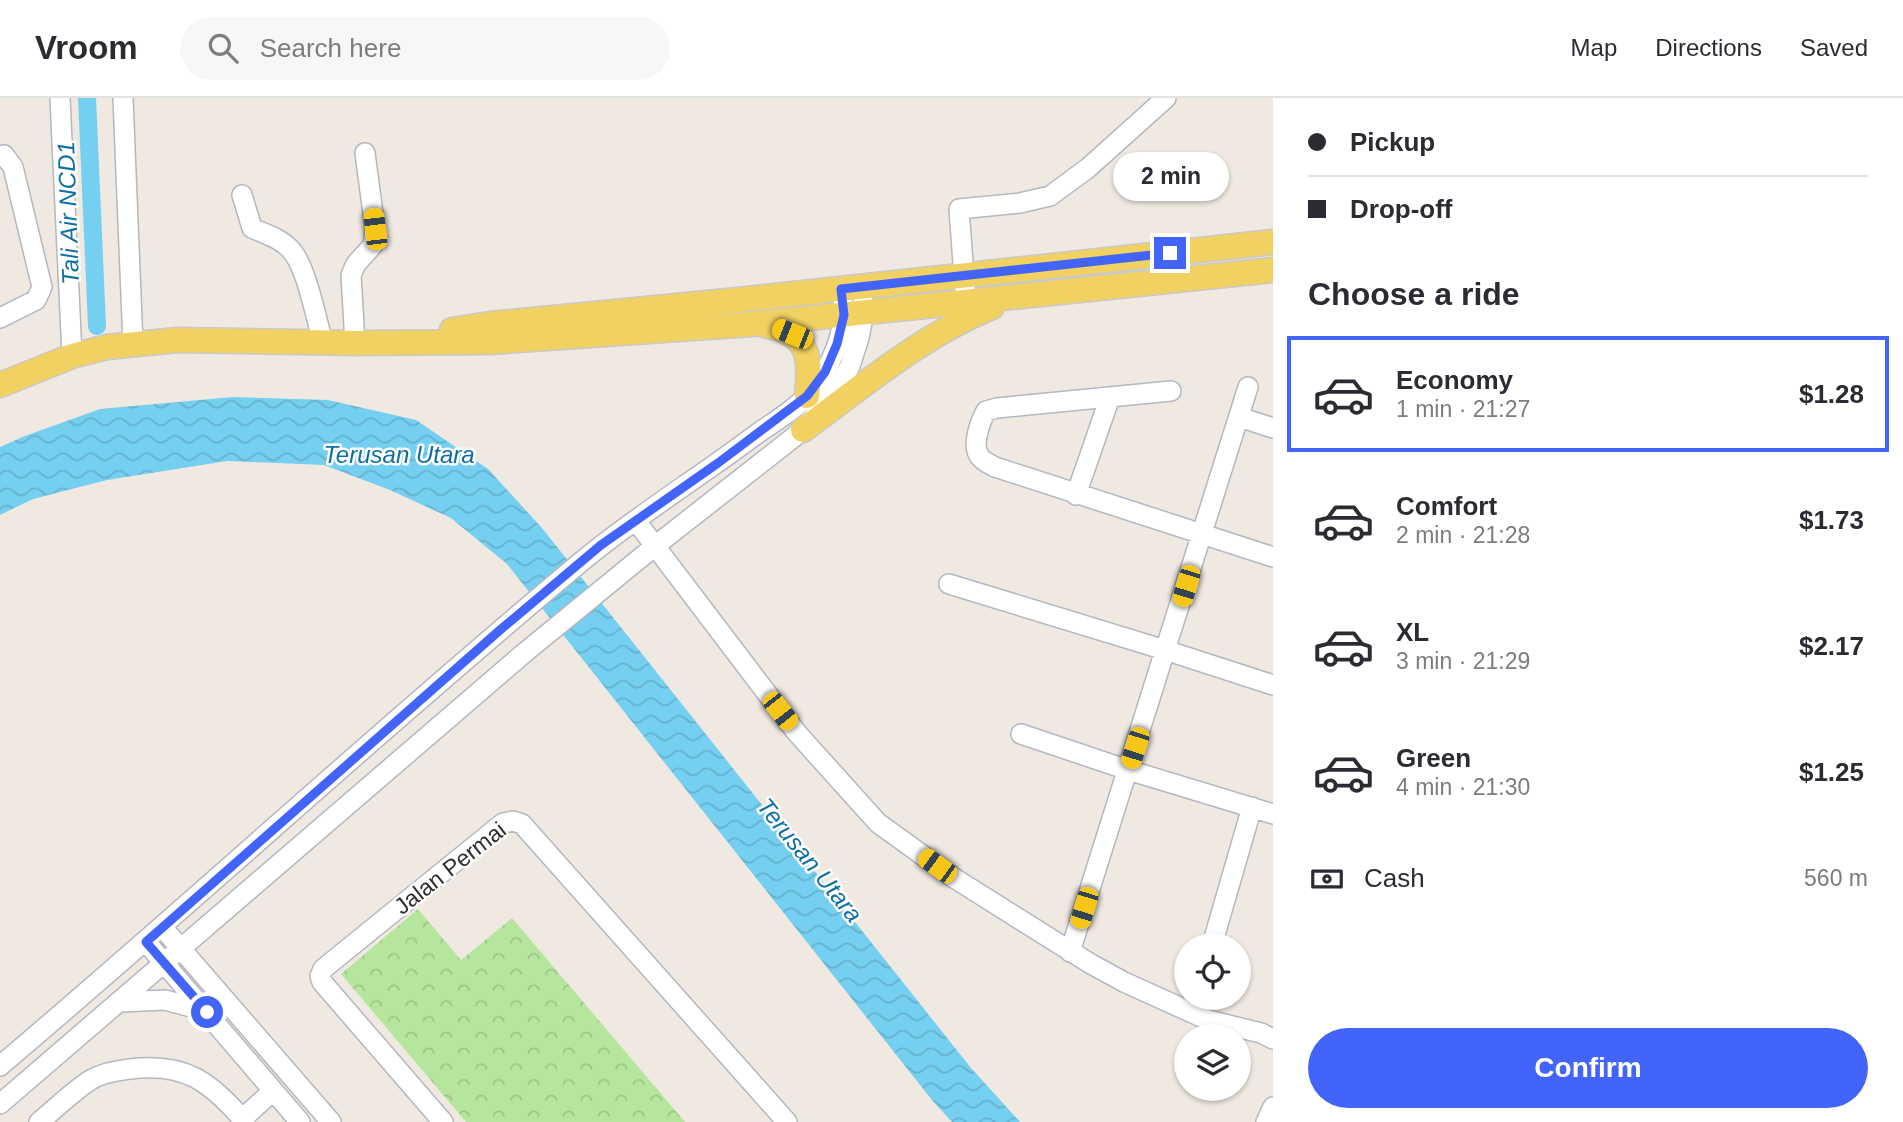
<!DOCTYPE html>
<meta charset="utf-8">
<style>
:root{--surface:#fff;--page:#f7f7f7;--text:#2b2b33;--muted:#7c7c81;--line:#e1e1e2;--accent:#4264fb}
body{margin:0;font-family:Arial,sans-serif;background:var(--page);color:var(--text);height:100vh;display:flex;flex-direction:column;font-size:26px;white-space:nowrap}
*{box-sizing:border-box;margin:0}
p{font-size:23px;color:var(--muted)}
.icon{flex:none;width:38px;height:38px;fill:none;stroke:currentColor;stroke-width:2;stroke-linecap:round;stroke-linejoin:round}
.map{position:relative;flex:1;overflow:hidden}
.side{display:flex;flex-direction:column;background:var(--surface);width:630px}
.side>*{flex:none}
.hud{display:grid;align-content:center;height:154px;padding:0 35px;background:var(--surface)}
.fabs{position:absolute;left:1174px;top:835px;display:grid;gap:14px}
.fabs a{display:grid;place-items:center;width:77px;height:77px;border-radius:50%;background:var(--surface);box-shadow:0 2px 5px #0004;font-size:35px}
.end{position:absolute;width:32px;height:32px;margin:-16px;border:9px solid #4264fb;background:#fff;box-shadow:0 0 0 4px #fff}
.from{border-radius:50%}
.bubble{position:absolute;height:49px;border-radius:24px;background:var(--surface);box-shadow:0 2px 5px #0004;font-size:23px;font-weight:600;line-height:49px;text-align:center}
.car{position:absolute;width:21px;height:42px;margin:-21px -10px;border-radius:9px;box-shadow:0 0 5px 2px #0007;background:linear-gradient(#f5c518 24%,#345 0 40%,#f5c518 0 76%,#345 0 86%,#f5c518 0)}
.hud b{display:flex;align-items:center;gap:24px;height:66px;font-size:26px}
.hud b+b{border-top:2px solid var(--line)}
.hud i{width:18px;height:18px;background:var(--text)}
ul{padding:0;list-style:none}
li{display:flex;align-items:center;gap:21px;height:116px;margin:0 14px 10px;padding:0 21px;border:4px solid transparent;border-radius:0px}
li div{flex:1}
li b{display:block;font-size:26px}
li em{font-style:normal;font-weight:600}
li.current{border-color:var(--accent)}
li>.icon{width:63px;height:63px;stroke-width:1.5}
h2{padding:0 35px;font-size:32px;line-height:84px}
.pay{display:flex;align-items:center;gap:18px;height:77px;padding:0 35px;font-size:26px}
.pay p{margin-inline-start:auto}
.primary-button{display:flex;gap:14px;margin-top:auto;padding:14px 35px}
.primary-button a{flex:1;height:80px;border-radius:42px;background:var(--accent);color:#fff;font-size:28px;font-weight:600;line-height:80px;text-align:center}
header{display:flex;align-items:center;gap:42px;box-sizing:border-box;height:98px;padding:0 35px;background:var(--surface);border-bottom:2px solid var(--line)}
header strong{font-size:33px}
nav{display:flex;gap:38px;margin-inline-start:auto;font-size:24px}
.search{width:490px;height:63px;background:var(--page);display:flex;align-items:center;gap:18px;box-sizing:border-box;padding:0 24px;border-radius:38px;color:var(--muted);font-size:26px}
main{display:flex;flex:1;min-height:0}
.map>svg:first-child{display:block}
.park{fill:url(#park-crowns)}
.water{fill:url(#water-waves)}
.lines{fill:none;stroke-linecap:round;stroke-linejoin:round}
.canal{stroke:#75cff0;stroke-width:18}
.minor-casing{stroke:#b4b7c1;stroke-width:22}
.major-casing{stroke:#c9c9c9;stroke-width:27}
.minor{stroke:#fff;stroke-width:19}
.major{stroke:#f2d163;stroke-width:24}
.route{stroke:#4264fb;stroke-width:9}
.labels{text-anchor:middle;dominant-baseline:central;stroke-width:5;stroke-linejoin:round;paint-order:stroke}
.street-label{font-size:23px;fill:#2e2e2e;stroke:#fff}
.water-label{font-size:24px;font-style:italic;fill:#0d6fa3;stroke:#fff}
</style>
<header>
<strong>Vroom</strong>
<div class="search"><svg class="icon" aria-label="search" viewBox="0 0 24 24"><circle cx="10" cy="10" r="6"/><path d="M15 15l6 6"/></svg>Search here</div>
<nav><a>Map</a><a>Directions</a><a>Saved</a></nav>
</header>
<main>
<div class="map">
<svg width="1273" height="1024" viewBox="0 0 1273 1024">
<defs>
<pattern id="park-crowns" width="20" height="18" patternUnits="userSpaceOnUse" patternTransform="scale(1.75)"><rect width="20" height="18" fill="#b6e59e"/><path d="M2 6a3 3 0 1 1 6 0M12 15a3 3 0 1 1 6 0" fill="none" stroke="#9dc588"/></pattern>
<pattern id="water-waves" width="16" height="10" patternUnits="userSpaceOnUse" patternTransform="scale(1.75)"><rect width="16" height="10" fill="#75cff0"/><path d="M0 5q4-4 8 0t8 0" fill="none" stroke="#66b2ce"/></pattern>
</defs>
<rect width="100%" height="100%" fill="#efe9e1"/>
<path class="park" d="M418,811L461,862L512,820L685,1024H466L341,876Z"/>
<path class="water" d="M233,299L328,302L416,322L488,371L542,430L971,970L1020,1024H952L932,1002L507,466L451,420L390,392L324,367L227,363L107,382L33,401L0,417V349L25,338L100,311Z"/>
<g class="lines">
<path class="canal" d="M87,0L97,228"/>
<g class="minor-casing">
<path id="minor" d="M60,0L72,258
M123,0L133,247
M0,58L4,57L13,69L42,189L36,202L0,220
M242,97L252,130C265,136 280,140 290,151C306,166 316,221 323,244
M965,192L959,111L1020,105L1050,98L1088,70L1166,0
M355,245L351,177L356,166L373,147L375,131L365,55
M1171,293L997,310L986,313C980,324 971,348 980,359C984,364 990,366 995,369L1273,459
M1239,319L1273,330
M1076,397L1110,299
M636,423L797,635L878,725L954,780L1091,866L1124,884L1208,922L1261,935L1273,941
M949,486L1165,552L1273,587
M1021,636L1128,672L1273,716
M163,830L331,1024
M146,844L300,1024
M1212,847L1252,709
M1070,854L1248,289
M120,904L165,902L206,913
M0,968C196,802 384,628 581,464C636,418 697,381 754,338C772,325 795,312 809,296C829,273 846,236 843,206
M0,1006L523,556L655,448L803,332L838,289L850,268L859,240L864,214L863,203
M242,1021L273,993
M39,1024C55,1011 71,995 89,983C101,975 116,973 130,971C185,964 211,984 245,1024
M443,1024L322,884L320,878L323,871L503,725L513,723L522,726L787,1024
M1266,1024L1273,1009"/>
</g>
<g class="major-casing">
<path id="major" d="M767,228C810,235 811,261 807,298
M452,232L490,226L738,202L1273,144
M0,287L72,258L107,249L177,242L355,245L490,244L752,226L1273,172
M803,332C863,288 923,237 992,209"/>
</g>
<use href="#minor" class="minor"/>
<use href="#major" class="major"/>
</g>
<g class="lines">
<path class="route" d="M207,914L146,844L500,532L601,447L718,365L807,298L825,274L837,246L844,217L841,191L1170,155"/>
</g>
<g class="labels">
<g class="street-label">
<text transform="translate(450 770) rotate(-38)">Jalan Permai</text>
</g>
<g class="water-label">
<text transform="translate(68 115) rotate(-92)">Tali Air NCD1</text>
<text x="399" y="356">Terusan Utara</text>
<text transform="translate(810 762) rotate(51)">Terusan Utara</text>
</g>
</g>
</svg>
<div class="fabs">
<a><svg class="icon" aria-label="locate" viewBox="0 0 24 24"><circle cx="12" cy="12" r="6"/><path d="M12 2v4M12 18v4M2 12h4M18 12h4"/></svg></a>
<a><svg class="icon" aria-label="layers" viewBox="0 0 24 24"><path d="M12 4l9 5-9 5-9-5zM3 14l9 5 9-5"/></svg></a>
</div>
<i class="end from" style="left:207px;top:914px"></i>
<i class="end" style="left:1170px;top:155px"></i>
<div class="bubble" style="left:1113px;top:54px;width:116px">2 min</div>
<i class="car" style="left:375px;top:131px;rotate:353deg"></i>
<i class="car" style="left:792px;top:236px;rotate:292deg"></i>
<i class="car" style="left:1186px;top:488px;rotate:197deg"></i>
<i class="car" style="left:780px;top:613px;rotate:142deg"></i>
<i class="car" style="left:1135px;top:650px;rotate:198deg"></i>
<i class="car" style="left:937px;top:768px;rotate:306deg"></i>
<i class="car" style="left:1084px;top:810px;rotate:197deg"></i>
</div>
<section class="side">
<div class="hud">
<b><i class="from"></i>Pickup</b>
<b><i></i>Drop-off</b>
</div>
<h2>Choose a ride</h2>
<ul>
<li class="current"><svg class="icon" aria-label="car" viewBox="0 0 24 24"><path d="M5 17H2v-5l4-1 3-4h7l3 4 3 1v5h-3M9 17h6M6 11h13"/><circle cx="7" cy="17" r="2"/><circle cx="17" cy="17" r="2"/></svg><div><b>Economy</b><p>1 min · 21:27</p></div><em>$1.28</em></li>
<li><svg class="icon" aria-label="car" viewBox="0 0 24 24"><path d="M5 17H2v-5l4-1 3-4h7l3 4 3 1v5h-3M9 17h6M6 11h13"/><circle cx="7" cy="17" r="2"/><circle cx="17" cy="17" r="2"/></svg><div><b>Comfort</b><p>2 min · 21:28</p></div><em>$1.73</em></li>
<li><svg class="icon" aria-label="car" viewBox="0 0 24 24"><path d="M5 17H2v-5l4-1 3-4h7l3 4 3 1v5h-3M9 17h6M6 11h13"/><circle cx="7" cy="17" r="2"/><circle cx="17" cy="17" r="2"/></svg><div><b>XL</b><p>3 min · 21:29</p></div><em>$2.17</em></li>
<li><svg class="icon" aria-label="car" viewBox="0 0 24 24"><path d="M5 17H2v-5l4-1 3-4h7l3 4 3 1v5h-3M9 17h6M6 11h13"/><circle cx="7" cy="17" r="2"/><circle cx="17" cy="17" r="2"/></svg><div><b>Green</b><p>4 min · 21:30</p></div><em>$1.25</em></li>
</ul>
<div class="pay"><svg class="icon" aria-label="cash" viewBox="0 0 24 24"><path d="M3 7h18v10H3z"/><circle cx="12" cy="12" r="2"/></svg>Cash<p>560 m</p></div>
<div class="primary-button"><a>Confirm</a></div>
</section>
</main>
